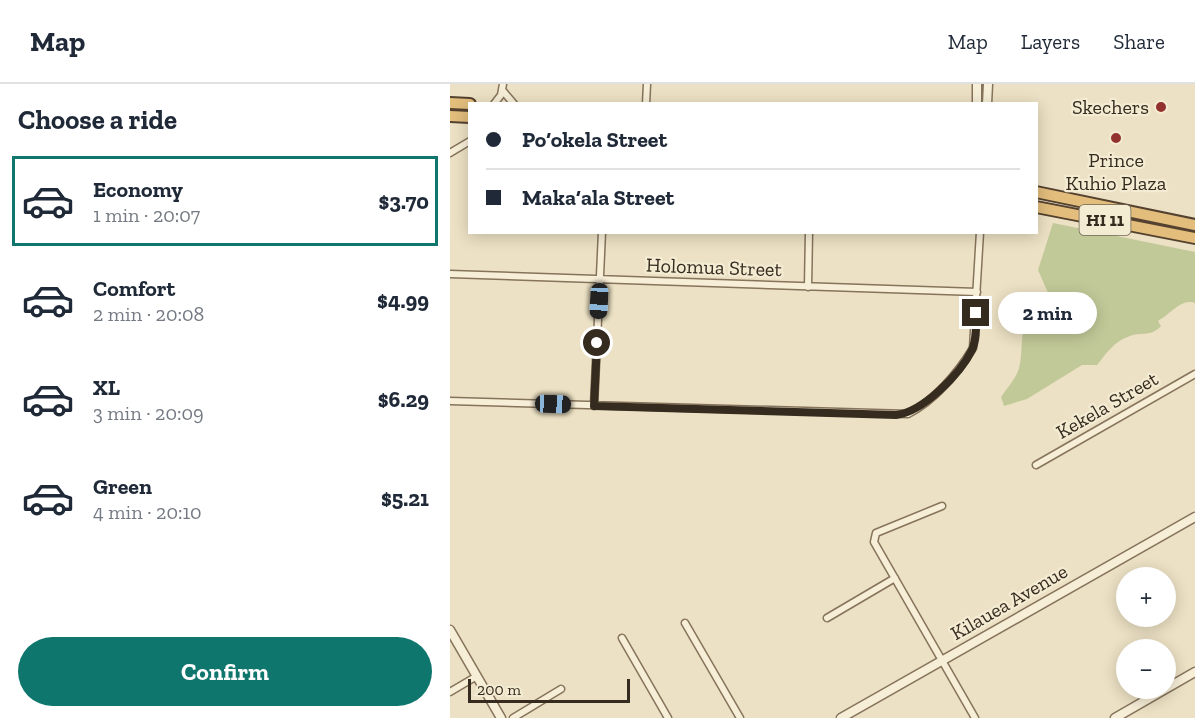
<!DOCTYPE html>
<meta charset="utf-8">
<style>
:root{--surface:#fff;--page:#f6f6f7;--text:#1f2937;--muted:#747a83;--line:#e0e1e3;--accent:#0f766e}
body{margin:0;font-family:"Zilla Slab",serif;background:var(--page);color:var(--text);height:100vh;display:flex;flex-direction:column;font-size:22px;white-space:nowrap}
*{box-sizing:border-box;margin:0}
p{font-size:20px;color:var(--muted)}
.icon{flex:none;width:33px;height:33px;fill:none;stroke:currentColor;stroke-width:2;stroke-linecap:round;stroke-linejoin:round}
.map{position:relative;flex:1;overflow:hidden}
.sheet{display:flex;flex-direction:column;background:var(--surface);width:450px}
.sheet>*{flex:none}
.hud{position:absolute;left:18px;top:18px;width:570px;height:132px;border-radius:0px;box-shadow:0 3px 15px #0003;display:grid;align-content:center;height:132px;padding:0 18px;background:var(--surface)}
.fabs{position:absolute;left:666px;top:483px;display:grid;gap:12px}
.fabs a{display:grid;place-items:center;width:60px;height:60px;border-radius:50%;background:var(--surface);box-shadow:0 3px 15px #0003;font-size:30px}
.scale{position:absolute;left:18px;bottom:15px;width:162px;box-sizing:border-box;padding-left:6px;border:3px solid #362b1f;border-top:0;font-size:16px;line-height:21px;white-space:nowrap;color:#362b1f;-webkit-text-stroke:4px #f4ebd3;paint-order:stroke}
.end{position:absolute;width:27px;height:27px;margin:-14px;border:8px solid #362b1f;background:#fff;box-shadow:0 0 0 3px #fff}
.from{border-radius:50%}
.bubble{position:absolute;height:42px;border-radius:21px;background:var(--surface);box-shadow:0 3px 15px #0003;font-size:20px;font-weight:800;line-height:42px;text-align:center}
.car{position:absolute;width:18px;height:36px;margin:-18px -9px;border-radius:8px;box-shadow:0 0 4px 2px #0007;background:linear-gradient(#222 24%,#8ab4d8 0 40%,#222 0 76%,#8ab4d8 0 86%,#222 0)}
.hud b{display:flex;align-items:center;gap:21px;height:57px;font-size:22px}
.hud b+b{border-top:2px solid var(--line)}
.hud i{width:15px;height:15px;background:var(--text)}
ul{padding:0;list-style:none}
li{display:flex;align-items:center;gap:18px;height:90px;margin:0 12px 9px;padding:0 6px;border:3px solid transparent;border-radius:0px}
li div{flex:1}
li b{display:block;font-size:22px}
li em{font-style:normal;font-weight:800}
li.active{border-color:var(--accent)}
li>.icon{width:54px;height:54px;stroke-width:1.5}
h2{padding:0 18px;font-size:27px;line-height:72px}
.primary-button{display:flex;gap:12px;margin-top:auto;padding:12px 18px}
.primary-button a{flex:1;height:69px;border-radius:36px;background:var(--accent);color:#fff;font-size:24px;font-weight:800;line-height:69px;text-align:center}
header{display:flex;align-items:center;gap:36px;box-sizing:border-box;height:84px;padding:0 30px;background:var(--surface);border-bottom:2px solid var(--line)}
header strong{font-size:28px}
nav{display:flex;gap:33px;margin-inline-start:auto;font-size:21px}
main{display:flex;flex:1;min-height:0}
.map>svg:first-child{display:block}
.green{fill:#c2c998}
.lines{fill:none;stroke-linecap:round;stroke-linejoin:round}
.minor-casing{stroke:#86735b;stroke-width:9}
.tertiary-casing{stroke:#86735b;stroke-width:11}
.trunk-casing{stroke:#54412f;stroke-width:14}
.minor{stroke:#f7eed7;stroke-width:6}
.tertiary{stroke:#f7eed7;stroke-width:8}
.trunk{stroke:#e2bd7c;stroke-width:10}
.route{stroke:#362b1f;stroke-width:8}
.poi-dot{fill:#92312e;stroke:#f4ebd3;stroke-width:2}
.labels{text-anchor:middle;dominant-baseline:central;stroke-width:4.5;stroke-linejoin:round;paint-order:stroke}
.shield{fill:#f4ebd3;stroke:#6f6555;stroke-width:1.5}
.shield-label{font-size:18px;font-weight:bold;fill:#362b1f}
.poi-label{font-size:20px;fill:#362b1f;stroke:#f4ebd3;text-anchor:end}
.street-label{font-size:20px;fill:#362b1f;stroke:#f4ebd3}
</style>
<header>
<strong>Map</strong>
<nav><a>Map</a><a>Layers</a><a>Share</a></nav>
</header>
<main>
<section class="sheet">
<h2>Choose a ride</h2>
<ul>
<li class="active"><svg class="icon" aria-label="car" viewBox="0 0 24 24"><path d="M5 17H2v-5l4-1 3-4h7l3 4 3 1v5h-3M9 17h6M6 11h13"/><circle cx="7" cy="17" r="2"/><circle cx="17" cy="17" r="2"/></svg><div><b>Economy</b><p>1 min · 20:07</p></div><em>$3.70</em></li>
<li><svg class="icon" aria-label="car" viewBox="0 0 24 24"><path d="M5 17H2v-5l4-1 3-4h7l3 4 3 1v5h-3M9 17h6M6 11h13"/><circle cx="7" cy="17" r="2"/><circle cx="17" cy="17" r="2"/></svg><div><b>Comfort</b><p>2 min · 20:08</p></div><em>$4.99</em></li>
<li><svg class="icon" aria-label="car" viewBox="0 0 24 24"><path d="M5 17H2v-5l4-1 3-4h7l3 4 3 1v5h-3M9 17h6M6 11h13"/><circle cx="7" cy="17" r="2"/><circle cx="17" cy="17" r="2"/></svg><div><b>XL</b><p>3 min · 20:09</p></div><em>$6.29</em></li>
<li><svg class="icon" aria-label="car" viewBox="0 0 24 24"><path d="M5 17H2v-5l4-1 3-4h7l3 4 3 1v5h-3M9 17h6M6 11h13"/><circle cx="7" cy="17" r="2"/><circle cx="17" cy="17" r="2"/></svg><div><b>Green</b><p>4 min · 20:10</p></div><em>$5.21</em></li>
</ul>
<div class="primary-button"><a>Confirm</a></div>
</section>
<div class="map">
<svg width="745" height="634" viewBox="0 0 745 634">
<rect width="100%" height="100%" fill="#ece1c4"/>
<path class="green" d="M603,139L745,168V219C731,214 720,231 708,237L711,242C701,253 691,248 680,252C664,257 657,269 647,281H632L577,315L554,322L551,313C557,304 566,295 569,284C575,264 566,223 594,217L599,221L602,218L588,186Z"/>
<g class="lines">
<g class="minor-casing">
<path id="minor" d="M53,7L64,20
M44,20L51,11L53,0
M196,20L197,0
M0,69L20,57
M0,190L527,208
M358,203L359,148
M0,317L458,330C484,317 508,289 523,264L530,148
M144,322L152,148
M586,381L745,290
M492,422L426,449L424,458L525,634
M377,534L445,494
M235,539L290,634
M172,554L218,634
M0,608L27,592
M63,634L111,605"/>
</g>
<g class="tertiary-casing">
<path id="tertiary" d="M527,20V0
M537,20L538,0
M0,546L51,634
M391,634L745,433
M665,634L745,588"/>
</g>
<g class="trunk-casing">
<path id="trunk" d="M0,19L20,20
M0,32L20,33
M586,108L745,141
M586,123L745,154"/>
</g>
<use href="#minor" class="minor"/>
<use href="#tertiary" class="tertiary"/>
<use href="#trunk" class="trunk"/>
</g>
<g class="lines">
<path class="route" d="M147,259L144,322L446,331C473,328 510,290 522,266C527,255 526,241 526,229"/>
</g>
<g class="poi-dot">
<circle cx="711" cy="23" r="6"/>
<circle cx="666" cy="54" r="6"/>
</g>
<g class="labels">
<rect class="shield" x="629.5" y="121" width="51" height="30" rx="4.5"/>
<g class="shield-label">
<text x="655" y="136">HI 11</text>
</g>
<g class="poi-label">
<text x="699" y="23">Skechers</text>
<text x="666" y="76" text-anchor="middle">Prince<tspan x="666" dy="23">Kuhio Plaza</tspan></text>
</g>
<g class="street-label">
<text transform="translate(264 183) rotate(2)">Holomua Street</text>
<text transform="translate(657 321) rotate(-30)">Kekela Street</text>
<text transform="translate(559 518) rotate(-30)">Kilauea Avenue</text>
</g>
</g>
</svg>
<div class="fabs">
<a>+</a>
<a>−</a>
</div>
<div class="scale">200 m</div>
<i class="end from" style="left:147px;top:259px"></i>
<i class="end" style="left:526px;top:229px"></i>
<div class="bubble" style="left:548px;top:208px;width:99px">2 min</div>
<i class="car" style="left:149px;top:217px;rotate:183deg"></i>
<i class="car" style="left:103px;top:320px;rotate:92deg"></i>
<div class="hud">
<b><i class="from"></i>Po‘okela Street</b>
<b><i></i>Maka‘ala Street</b>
</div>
</div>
</main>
